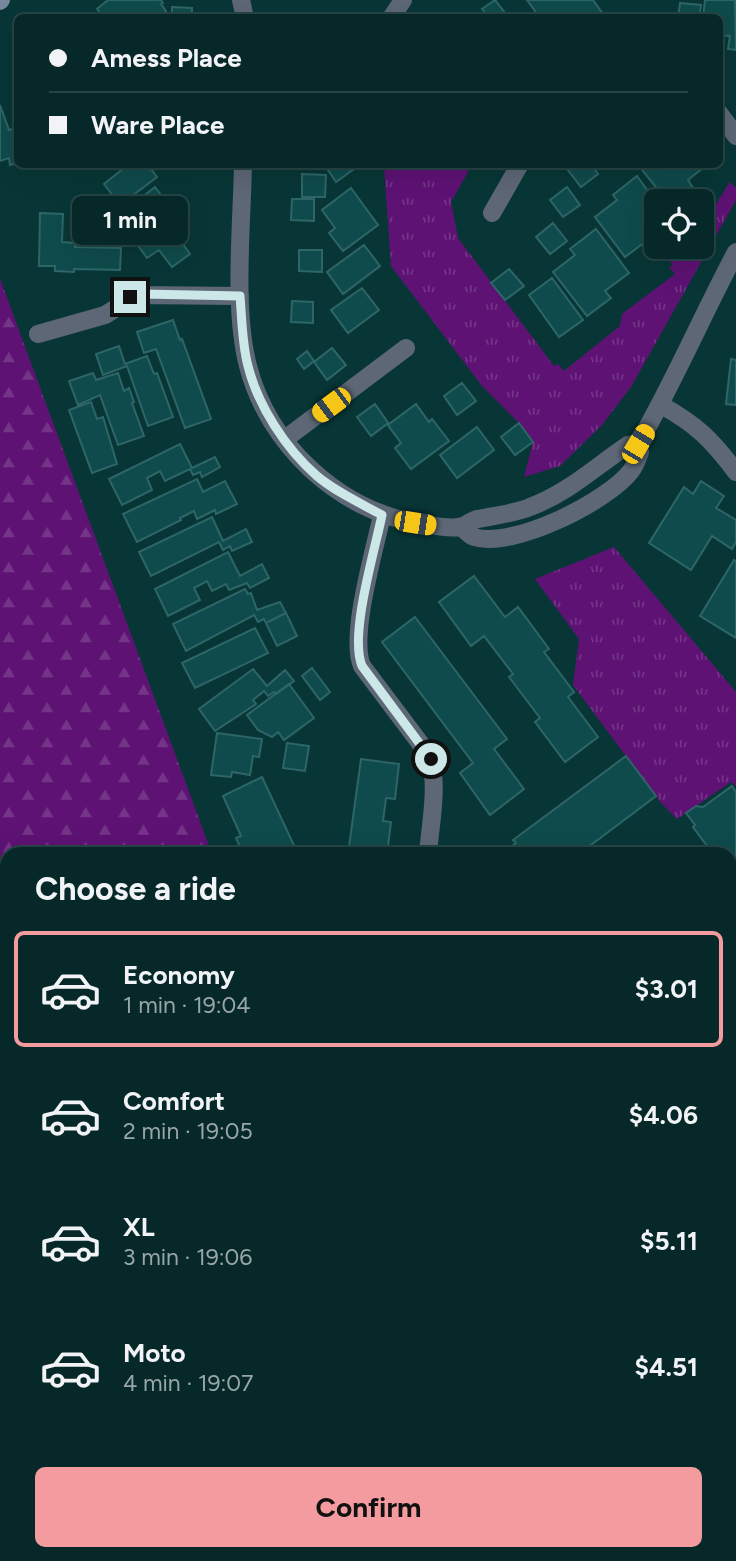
<!DOCTYPE html>
<meta charset="utf-8">
<style>
:root{--surface:#062828;--page:#0f3030;--text:#f1f3f6;--muted:#98a6a8;--line:#274445;--accent:#f49b9f}
body{margin:0;font-family:Figtree,sans-serif;background:var(--page);color:var(--text);height:100vh;display:flex;flex-direction:column;font-size:26px;white-space:nowrap}
*{box-sizing:border-box;margin:0}
p{font-size:23px;color:var(--muted)}
.icon{flex:none;width:38px;height:38px;fill:none;stroke:currentColor;stroke-width:2;stroke-linecap:round;stroke-linejoin:round}
.map{position:relative;flex:1;overflow:hidden}
.details{position:absolute;left:0px;top:847px;width:737px;height:714px;display:flex;flex-direction:column;background:var(--surface);border-radius:21px 21px 0 0;box-shadow:0 7px 28px #0002,0 0 0 2px var(--line)}
.details>*{flex:none}
.hud{position:absolute;left:14px;top:14px;width:709px;height:154px;border-radius:10px;box-shadow:0 7px 28px #0002,0 0 0 2px var(--line);display:grid;align-content:center;height:154px;padding:0 35px;background:var(--surface)}
.fabs{position:absolute;left:644px;top:189px;display:grid;gap:14px}
.fabs a{display:grid;place-items:center;width:70px;height:70px;border-radius:10px;background:var(--surface);box-shadow:0 7px 28px #0002,0 0 0 2px var(--line);font-size:35px}
.end{position:absolute;width:32px;height:32px;margin:-16px;border:9px solid #cbe7e7;background:#111;box-shadow:0 0 0 4px #111}
.from{border-radius:50%}
.bubble{position:absolute;height:49px;border-radius:10px;background:var(--surface);box-shadow:0 7px 28px #0002,0 0 0 2px var(--line);font-size:23px;font-weight:700;line-height:49px;text-align:center}
.car{position:absolute;width:21px;height:42px;margin:-21px -10px;border-radius:9px;box-shadow:0 0 5px 2px #0007;background:linear-gradient(#f5c518 24%,#345 0 40%,#f5c518 0 76%,#345 0 86%,#f5c518 0)}
.hud b{display:flex;align-items:center;gap:24px;height:66px;font-size:26px}
.hud b+b{border-top:2px solid var(--line)}
.hud i{width:18px;height:18px;background:var(--text)}
ul{padding:0;list-style:none}
li{display:flex;align-items:center;gap:21px;height:116px;margin:0 14px 10px;padding:0 21px;border:4px solid transparent;border-radius:10px}
li div{flex:1}
li b{display:block;font-size:26px}
li em{font-style:normal;font-weight:700}
li.on{border-color:var(--accent)}
li>.icon{width:63px;height:63px;stroke-width:1.5}
h2{padding:0 35px;font-size:32px;line-height:84px}
.cta{display:flex;gap:14px;margin-top:auto;padding:14px 35px}
.cta a{flex:1;height:80px;border-radius:10px;background:var(--accent);color:#111;font-size:28px;font-weight:700;line-height:80px;text-align:center}
.map>svg:first-child{display:block}
.forest{fill:url(#forest-firs)}
.park{fill:url(#park-tufts)}
.building{fill:#0f4b4c;stroke:#2e6667;stroke-width:2}
.lines{fill:none;stroke-linecap:round;stroke-linejoin:round}
.minor{stroke:#5d6776;stroke-width:18}
.secondary{stroke:#77879e;stroke-width:18}
.primary{stroke:#8a9fbd;stroke-width:18}
.route{stroke:#cbe7e7;stroke-width:9}
</style>
<div class="map">
<svg width="736" height="1561" viewBox="0 0 736 1561">
<defs>
<pattern id="forest-firs" width="22" height="20" patternUnits="userSpaceOnUse" patternTransform="scale(1.75)"><rect width="22" height="20" fill="#5e1274"/><path d="M5 1l3.5 6h-7zM16 11l3.5 6h-7z" fill="#743488"/></pattern>
<pattern id="park-tufts" width="24" height="20" patternUnits="userSpaceOnUse" patternTransform="scale(1.75)"><rect width="24" height="20" fill="#5e1274"/><path d="M3 7l-1-3M5 7V3M7 7l1-3M15 17l-1-3M17 17v-4M19 17l1-3" fill="none" stroke="#743488"/></pattern>
</defs>
<rect width="100%" height="100%" fill="#083636"/>
<path class="forest" d="M0,279L6,295L212,854H7V885L0,866Z
M252,1554H522L527,1561H255Z"/>
<path class="park" d="M384,165H472L451,202L458,238L554,366L558,364L564,371L620,326L622,314L675,274L669,267L673,265L669,260L686,247H702V226L730,182L736,188V200L631,387L602,425L560,466L524,477L533,442L519,423L482,386L391,266Z
M614,547L736,692V786L731,782L677,819L661,803L573,685L579,639L535,579Z"/>
<path class="building" d="M108,0H161L163,3L161,4L166,11L158,18H104L97,9Z
M495,0L509,18H489L482,9Z
M527,0H593L603,14L599,18H540Z
M705,0H735L736,50L728,49L730,36L719,35V18H703Z
M680,3L701,5L699,18H678Z
M172,7L192,8V18H172Z
M0,105L9,130L18,128V163L10,165L9,158L0,161Z
M129,164H147L157,177L120,205L104,184Z
M324,164H361L336,182Z
M573,164H591L598,174L581,187L567,169Z
M708,164L688,180L693,188L675,201H667L638,165Z
M302,174L326,175L325,197H302Z
M637,176L656,202V221L643,231L649,239L625,257L595,217L617,200L613,195Z
M155,187L173,211L169,213L183,231L177,236L190,254L172,267L159,250L147,258L117,217Z
M567,187L580,205L563,217L550,200Z
M351,188L378,225L343,251L329,233L335,228L322,210Z
M292,199H314V221L291,220Z
M40,213L63,214L62,242L75,243V247L121,248L120,270L74,269V272L55,271V266H39Z
M553,223L567,241L550,254L536,237Z
M596,229L629,273L605,291L611,298L587,316L553,272L575,255L570,249Z
M364,245L380,266L343,294L327,272Z
M299,250H322V272L299,271Z
M509,269L524,286L505,300L491,283Z
M552,278L583,320L559,337L529,295Z
M362,288L379,310L348,333L331,310Z
M292,301L313,302V323L291,322Z
M173,320L180,340L182,339L211,419L185,428L156,349L144,353L137,332Z
M119,346L125,364L147,356L154,374L157,373L173,417L148,426L127,366L103,375L96,354Z
M332,348L346,365L327,380L314,362Z
M307,351L314,361L304,369L297,359Z
M731,359L736,360V405L726,404Z
M93,373L96,380L118,373L124,391L129,388L134,402L132,403L144,436L118,445L100,395L78,405L69,381Z
M462,383L476,401L457,415L444,396Z
M91,402L97,419L103,417L117,464L92,473L69,410Z
M375,404L389,424L416,404L429,422L432,419L449,441L411,469L395,448L401,443L387,424L371,436L357,417Z
M519,423L533,442L515,455L501,437Z
M477,427L494,450L457,478L440,455Z
M180,444L192,468L215,457L220,467L202,477L200,472L193,475L190,469L165,481L160,471L147,478L152,490L122,505L109,479Z
M197,479L203,492L225,481L237,504L216,514L215,510L197,519L194,511L180,518L181,520L137,542L123,514Z
M701,481L724,496L716,508L736,520V542L732,549L712,536L691,570L649,543L684,487L693,494Z
M212,517L223,541L246,529L252,542L232,551L230,546L223,550L219,542L151,576L139,552Z
M228,552L240,576L262,564L269,578L250,588L247,583L229,590L226,584L212,591L207,581L194,588L200,600L168,616L155,589Z
M734,560L736,561V638L700,616Z
M474,576L505,617L518,607L549,649L544,652L574,692L568,697L598,737L565,762L535,722L540,718L509,677L513,674L484,636L471,646L439,602Z
M245,589L248,594L251,593L257,610L280,602L286,613L266,623L264,619L258,622L254,615L186,651L173,624Z
M286,613L297,636L277,646L266,623Z
M415,617L507,739L494,749L524,789L490,815L460,773L473,763L382,642Z
M255,628L268,653L195,688L182,663Z
M312,668L330,692L320,700L302,676Z
M253,669L267,686L285,670L294,681L276,694L274,692L268,696L264,691L253,700L256,704L215,731L199,709Z
M289,684L314,718L284,740L278,732L272,737L258,730L247,715Z
M217,733L262,739L259,757L253,756L250,775L232,772L231,777L211,775Z
M287,743L309,746L305,771L283,768Z
M626,756L656,796L579,854H502L516,843L513,840Z
M361,759L399,764L395,799L386,798L383,821L391,822L387,854H348Z
M262,777L298,854H243L236,838L241,836L223,796Z
M732,786L736,792V864L730,854H713L693,827L695,825L686,813L696,806L703,807Z
M736,900V933L730,938V904Z
M730,990L736,991V1016L730,1015Z
M731,1041L736,1042V1069L730,1068Z
M730,1356L736,1357V1406L730,1405Z
M730,1525L736,1526V1561H724L725,1554H730Z
M607,1554H679L681,1558L677,1561H617L613,1556L610,1558Z"/>
<g class="lines">
<path class="minor" d="M241,0L245,18
M391,18L403,0
M719,113L736,136
M243,164C242,224 233,309 248,366C268,444 338,510 417,523C430,525 446,529 459,527C466,526 471,520 478,519C496,515 513,514 530,507C568,493 595,467 628,445L638,444
M492,213L520,164
M38,334L105,315L137,295L240,296
M661,405C697,425 711,439 736,472
M285,439L406,348
M382,515C375,549 349,636 362,666L426,751C441,777 430,824 428,854
M462,527C466,531 469,535 474,537C513,549 607,502 631,471C635,466 638,458 640,452L638,444C674,382 702,316 736,252
M730,1130L736,1138
M730,1456H736"/>
<path class="secondary" d="M0,1L1,0"/>
<path class="primary" d="M0,983L7,1003
M0,1241L7,1261
M112,1554L115,1561
M205,1554L207,1561"/>
</g>
<g class="lines">
<path class="route" d="M130,297L143,294L240,296C242,319 242,344 248,366C258,406 286,449 317,476C336,492 360,503 382,515C375,550 349,635 362,666L431,759"/>
</g>
</svg>
<div class="fabs">
<a><svg class="icon" aria-label="locate" viewBox="0 0 24 24"><circle cx="12" cy="12" r="6"/><path d="M12 2v4M12 18v4M2 12h4M18 12h4"/></svg></a>
</div>
<i class="end from" style="left:431px;top:759px"></i>
<i class="end" style="left:130px;top:297px"></i>
<div class="bubble" style="left:72px;top:196px;width:116px">1 min</div>
<i class="car" style="left:331px;top:405px;rotate:233deg"></i>
<i class="car" style="left:638px;top:444px;rotate:31deg"></i>
<i class="car" style="left:415px;top:523px;rotate:99deg"></i>
<div class="hud">
<b><i class="from"></i>Amess Place</b>
<b><i></i>Ware Place</b>
</div>
<section class="details">
<h2>Choose a ride</h2>
<ul>
<li class="on"><svg class="icon" aria-label="car" viewBox="0 0 24 24"><path d="M5 17H2v-5l4-1 3-4h7l3 4 3 1v5h-3M9 17h6M6 11h13"/><circle cx="7" cy="17" r="2"/><circle cx="17" cy="17" r="2"/></svg><div><b>Economy</b><p>1 min · 19:04</p></div><em>$3.01</em></li>
<li><svg class="icon" aria-label="car" viewBox="0 0 24 24"><path d="M5 17H2v-5l4-1 3-4h7l3 4 3 1v5h-3M9 17h6M6 11h13"/><circle cx="7" cy="17" r="2"/><circle cx="17" cy="17" r="2"/></svg><div><b>Comfort</b><p>2 min · 19:05</p></div><em>$4.06</em></li>
<li><svg class="icon" aria-label="car" viewBox="0 0 24 24"><path d="M5 17H2v-5l4-1 3-4h7l3 4 3 1v5h-3M9 17h6M6 11h13"/><circle cx="7" cy="17" r="2"/><circle cx="17" cy="17" r="2"/></svg><div><b>XL</b><p>3 min · 19:06</p></div><em>$5.11</em></li>
<li><svg class="icon" aria-label="car" viewBox="0 0 24 24"><path d="M5 17H2v-5l4-1 3-4h7l3 4 3 1v5h-3M9 17h6M6 11h13"/><circle cx="7" cy="17" r="2"/><circle cx="17" cy="17" r="2"/></svg><div><b>Moto</b><p>4 min · 19:07</p></div><em>$4.51</em></li>
</ul>
<div class="cta"><a>Confirm</a></div>
</section>
</div>
